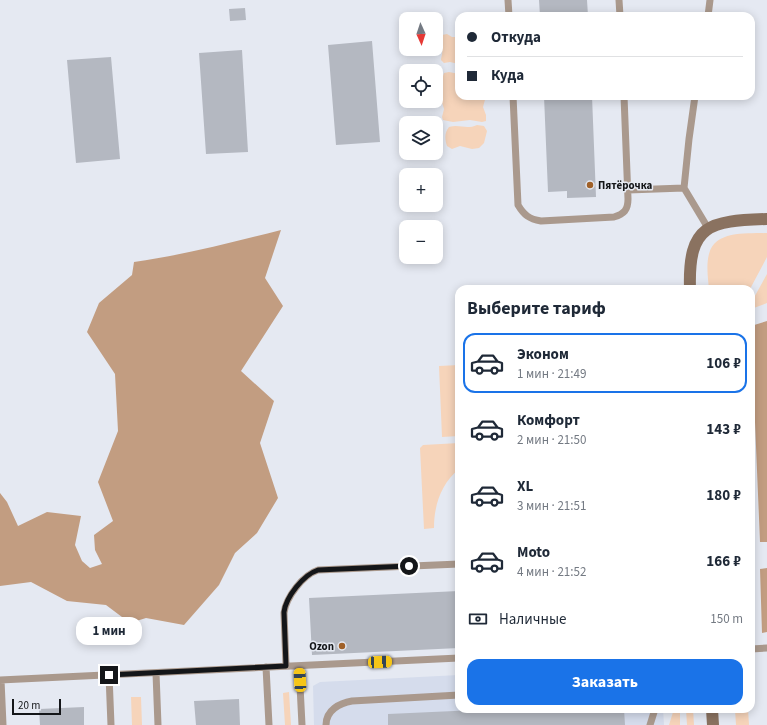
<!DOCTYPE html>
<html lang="ru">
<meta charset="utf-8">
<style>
:root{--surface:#fff;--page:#f2f2f3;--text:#1f2937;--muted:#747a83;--line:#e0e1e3;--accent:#1a73e8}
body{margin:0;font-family:"Source Sans 3",sans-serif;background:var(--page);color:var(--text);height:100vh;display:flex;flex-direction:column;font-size:15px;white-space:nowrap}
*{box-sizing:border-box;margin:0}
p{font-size:13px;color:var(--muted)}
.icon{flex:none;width:22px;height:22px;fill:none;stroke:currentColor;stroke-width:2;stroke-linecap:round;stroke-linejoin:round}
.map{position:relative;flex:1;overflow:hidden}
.details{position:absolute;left:455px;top:285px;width:300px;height:428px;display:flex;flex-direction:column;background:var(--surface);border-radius:12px;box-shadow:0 2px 10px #0003}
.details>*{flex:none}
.banner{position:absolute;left:455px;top:12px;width:300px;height:88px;border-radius:12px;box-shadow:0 2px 10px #0003;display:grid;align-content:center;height:88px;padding:0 12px;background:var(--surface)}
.needle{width:26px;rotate:177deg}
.buttons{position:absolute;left:399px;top:12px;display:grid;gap:8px}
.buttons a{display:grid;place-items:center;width:44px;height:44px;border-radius:8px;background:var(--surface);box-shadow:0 2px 10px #0003;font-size:20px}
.scale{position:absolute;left:12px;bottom:10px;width:49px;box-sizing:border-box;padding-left:4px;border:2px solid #141619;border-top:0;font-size:11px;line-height:14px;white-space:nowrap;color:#141619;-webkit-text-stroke:3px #e5e9f2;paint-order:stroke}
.end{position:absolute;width:18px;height:18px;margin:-9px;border:5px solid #141619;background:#fff;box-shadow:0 0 0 2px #fff}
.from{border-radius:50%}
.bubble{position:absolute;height:28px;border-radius:12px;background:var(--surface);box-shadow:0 2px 10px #0003;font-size:13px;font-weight:700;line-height:28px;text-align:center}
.car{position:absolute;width:12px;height:24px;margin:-12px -6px;border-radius:5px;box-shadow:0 0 3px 1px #0007;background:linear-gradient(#f5c518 24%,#345 0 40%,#f5c518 0 76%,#345 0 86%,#f5c518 0)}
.banner b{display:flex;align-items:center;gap:14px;height:38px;font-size:15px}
.banner b+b{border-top:1px solid var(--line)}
.banner i{width:10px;height:10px;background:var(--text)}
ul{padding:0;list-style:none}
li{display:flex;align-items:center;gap:12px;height:60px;margin:0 8px 6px;padding:0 4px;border:2px solid transparent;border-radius:12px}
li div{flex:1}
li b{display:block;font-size:15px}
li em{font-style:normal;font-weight:700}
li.selected{border-color:var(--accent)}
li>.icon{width:36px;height:36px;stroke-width:1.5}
h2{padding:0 12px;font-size:18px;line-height:48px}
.pay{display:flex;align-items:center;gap:10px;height:44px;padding:0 12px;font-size:15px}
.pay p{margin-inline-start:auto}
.cta{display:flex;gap:8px;margin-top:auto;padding:8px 12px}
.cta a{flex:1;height:46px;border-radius:12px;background:var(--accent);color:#fff;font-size:16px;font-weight:700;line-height:46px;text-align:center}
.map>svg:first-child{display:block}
.built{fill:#d5dcec}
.green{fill:#f6d4ba}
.forest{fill:#c29d81}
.building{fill:#b4b8c1}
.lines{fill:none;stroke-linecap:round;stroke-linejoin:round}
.lane{stroke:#aa998d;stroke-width:7}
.secondary{stroke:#8a7260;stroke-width:12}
.route{stroke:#141619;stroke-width:5}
.poi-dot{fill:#a06129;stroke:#e5e9f2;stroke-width:1.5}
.labels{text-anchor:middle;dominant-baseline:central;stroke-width:3;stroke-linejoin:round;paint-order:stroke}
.poi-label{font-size:11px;font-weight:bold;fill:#141619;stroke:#e5e9f2;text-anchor:start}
</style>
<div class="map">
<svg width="767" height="725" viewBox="0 0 767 725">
<rect width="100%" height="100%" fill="#e5e9f2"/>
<path class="built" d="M459,675V709H663L664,725H314L313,686L320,682Z"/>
<path class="green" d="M447,34L452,37H459V64L450,62L444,63L441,60C441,57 443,54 442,50C442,44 436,41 442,35Z
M449,72L459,74V96H486L483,107L486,115V121L482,122L470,120L453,122L443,120L442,117L444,109L441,99L443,92L442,79L444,73Z
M477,125L484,126L487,131L484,143L479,148L472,149L460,146L452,149L447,146C445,140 444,133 449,127C460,124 466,130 477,125Z
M767,233V257L750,289H709C708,278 706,265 709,254C715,230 748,234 767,233Z
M767,274V303L751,309V303Z
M459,365V436L442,437L439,366Z
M459,443V469C441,484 434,505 434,528L424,529L420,448L423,445Z
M289,692L291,725H285L283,693Z
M131,697H141L142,725H132Z
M674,709H680V725H669Z
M686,709H693L694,725H687Z
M735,709H748L749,725H736Z"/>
<path class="forest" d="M281,230L265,278L283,306L241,371L274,401L260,443L278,498L257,533L235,553L219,585L184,625L146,618L130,623L106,605L67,601L31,582L0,586V493L7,502L18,526L47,512L81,516L75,545L82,561L90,568L102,564L95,550L94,535L113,521L98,482L118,431L115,374L87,332L99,303L132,275L134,262C184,255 233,242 281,230Z
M767,321V542H760L751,326Z
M767,568V632L762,633L760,569Z"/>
<path class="building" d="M539,0H587L588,16H540Z
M245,8L246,20L230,21L229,9Z
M372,41L380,142L336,145L328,45Z
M242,50L248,152L206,154L199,53Z
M111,57L120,159L76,163L67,60Z
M544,96H592L596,197L567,198V191L548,192Z
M459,591V648L312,655L309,598Z
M239,699L240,725H196L194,701Z
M84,707V725H40L39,709Z
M498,709H624L625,725H388V714Z"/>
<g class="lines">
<path class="lane" d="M508,0L509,16
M619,0L620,16
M708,16L710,0
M513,96L518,205C524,215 529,219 541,221L614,217C624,214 628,210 628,199L624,96
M695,96L689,139L684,188L708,228
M628,190L684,188
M751,649L767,648
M286,666L284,613C286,597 303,575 318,570L459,564
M299,666L302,725
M266,667L269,725
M156,673L158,725
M109,675L111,725
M0,680L459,658
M1,680L3,725
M326,725C326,710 340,703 352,701L459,695
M650,725L655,709"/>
<path class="secondary" d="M690,289C688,224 709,221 767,219
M712,709L713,725"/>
</g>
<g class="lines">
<path class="route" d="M109,675L286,666L284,612C286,597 303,575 318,570L409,566"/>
</g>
<g class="poi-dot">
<circle cx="590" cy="185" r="4"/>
<circle cx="342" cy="646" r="4"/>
</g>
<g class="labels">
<g class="poi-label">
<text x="598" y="185">Пятёрочка</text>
<text x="334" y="646" text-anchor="end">Ozon</text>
</g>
</g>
</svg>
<div class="buttons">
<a><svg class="needle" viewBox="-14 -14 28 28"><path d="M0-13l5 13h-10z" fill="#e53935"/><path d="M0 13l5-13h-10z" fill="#747a83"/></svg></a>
<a><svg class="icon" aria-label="locate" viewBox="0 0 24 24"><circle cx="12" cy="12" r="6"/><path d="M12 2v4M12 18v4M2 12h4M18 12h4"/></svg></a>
<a><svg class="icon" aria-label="layers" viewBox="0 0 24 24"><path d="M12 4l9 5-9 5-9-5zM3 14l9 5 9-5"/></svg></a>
<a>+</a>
<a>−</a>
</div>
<div class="scale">20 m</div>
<i class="end from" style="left:409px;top:566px"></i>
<i class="end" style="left:109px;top:675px"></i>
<div class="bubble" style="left:76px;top:617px;width:66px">1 мин</div>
<i class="car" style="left:380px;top:662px;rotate:87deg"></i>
<i class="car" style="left:300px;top:680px;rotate:357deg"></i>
<div class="banner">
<b><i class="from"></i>Откуда</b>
<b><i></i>Куда</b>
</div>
<section class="details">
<h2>Выберите тариф</h2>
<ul>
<li class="selected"><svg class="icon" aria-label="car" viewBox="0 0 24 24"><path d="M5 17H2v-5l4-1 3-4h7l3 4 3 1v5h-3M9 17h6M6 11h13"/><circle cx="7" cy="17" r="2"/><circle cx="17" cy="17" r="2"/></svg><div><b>Эконом</b><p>1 мин · 21:49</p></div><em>106 ₽</em></li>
<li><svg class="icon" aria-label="car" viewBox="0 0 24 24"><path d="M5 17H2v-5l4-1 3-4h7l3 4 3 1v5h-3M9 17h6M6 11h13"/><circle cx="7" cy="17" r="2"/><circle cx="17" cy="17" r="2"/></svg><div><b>Комфорт</b><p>2 мин · 21:50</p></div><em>143 ₽</em></li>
<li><svg class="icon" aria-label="car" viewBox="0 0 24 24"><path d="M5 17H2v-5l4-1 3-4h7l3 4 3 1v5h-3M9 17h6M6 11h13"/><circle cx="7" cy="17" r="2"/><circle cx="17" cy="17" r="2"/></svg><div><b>XL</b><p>3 мин · 21:51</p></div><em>180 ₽</em></li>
<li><svg class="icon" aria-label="car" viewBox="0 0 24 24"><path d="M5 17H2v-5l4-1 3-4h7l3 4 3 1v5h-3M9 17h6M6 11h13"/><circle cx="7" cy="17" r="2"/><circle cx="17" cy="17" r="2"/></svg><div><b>Moto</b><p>4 мин · 21:52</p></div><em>166 ₽</em></li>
</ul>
<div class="pay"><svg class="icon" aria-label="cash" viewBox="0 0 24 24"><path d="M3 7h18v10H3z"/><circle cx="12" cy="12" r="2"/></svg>Наличные<p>150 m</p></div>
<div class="cta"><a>Заказать</a></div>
</section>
</div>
